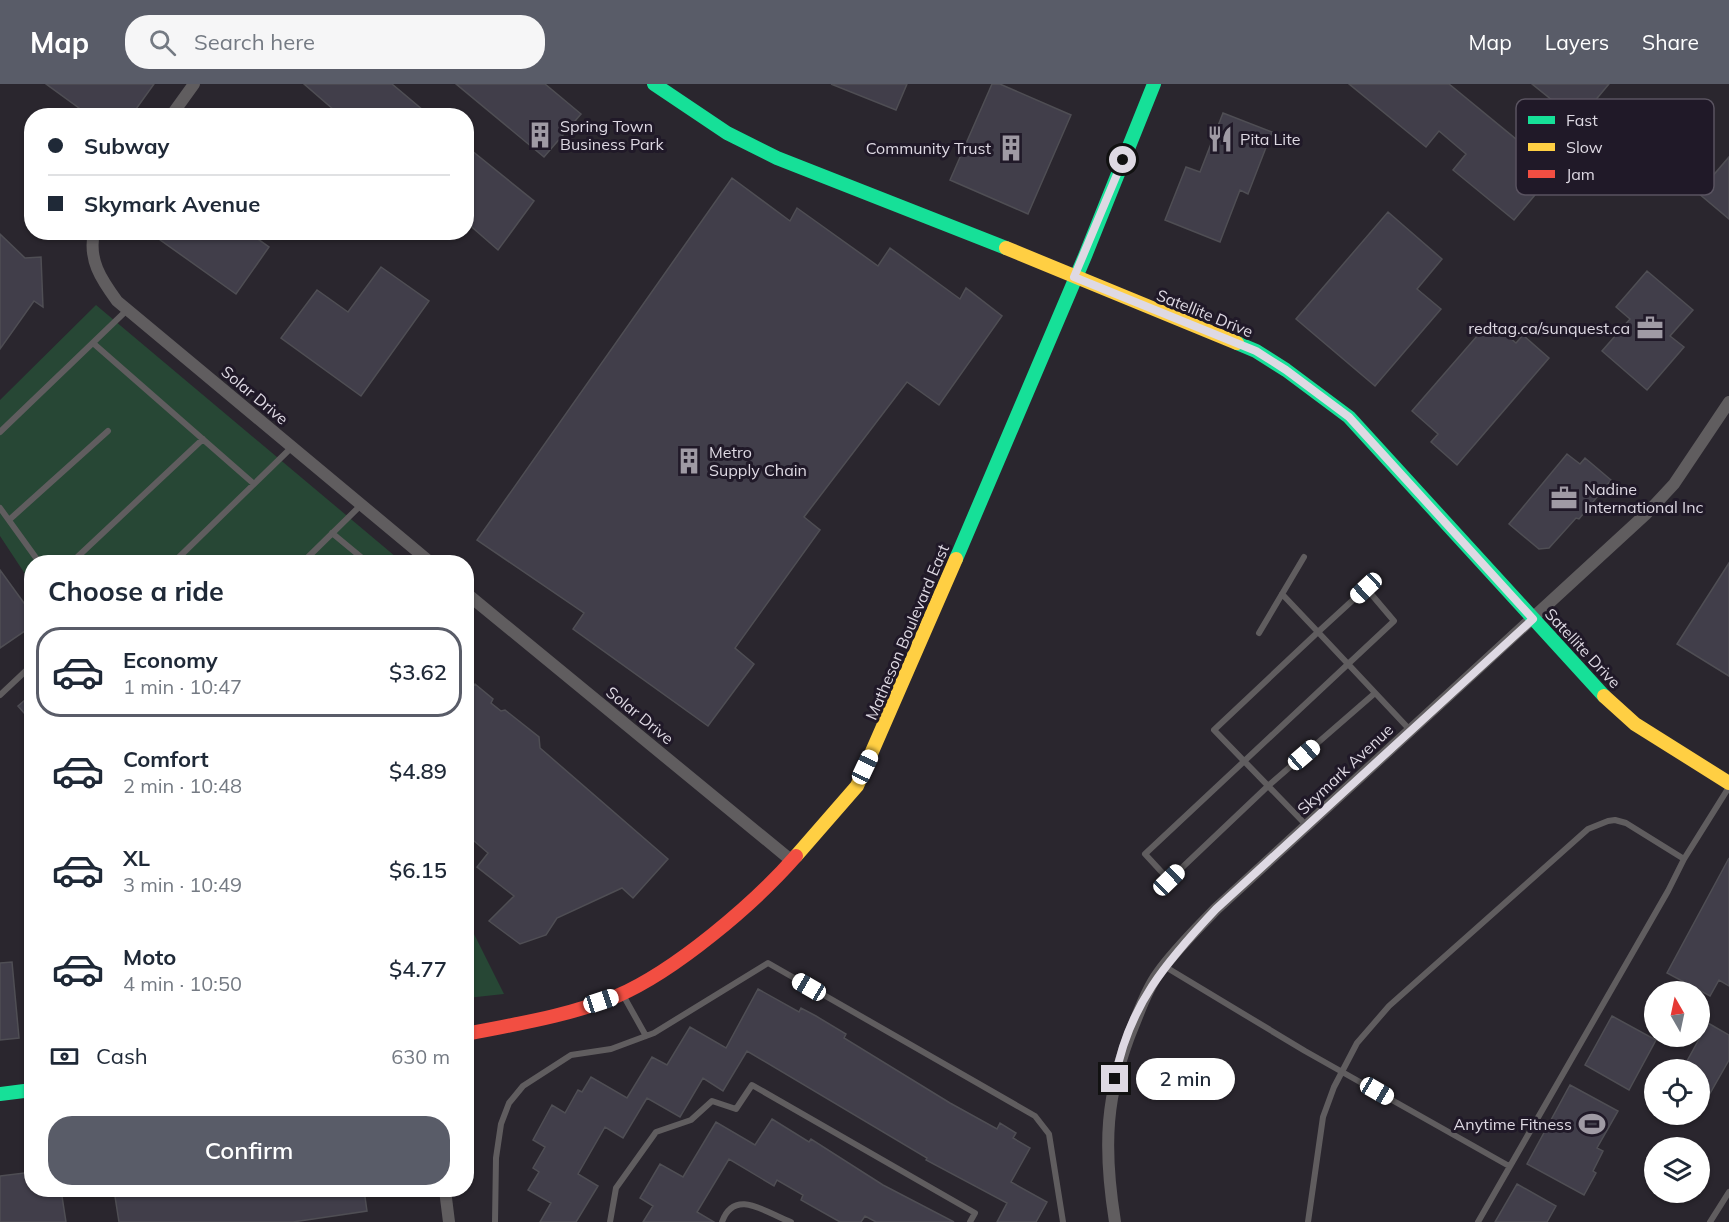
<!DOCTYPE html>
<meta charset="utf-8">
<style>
:root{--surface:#fff;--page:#f6f6f7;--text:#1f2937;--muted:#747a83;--line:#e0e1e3;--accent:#595c68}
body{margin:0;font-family:Mulish,sans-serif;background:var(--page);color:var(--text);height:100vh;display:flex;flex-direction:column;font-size:22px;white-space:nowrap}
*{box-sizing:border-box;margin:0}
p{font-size:20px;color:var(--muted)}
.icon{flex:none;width:33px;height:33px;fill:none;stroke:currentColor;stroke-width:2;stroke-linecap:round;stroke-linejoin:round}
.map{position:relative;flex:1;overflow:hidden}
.drawer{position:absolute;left:24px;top:471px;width:450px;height:642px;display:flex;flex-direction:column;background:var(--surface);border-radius:24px;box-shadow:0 2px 4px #0004}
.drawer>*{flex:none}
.hud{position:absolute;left:24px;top:24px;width:450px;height:132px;border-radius:24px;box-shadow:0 2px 4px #0004;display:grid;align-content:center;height:132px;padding:0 24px;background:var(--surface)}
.needle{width:39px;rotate:351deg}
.buttons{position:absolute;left:1644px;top:897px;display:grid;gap:12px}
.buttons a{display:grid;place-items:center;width:66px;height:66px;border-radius:50%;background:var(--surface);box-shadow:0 2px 4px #0004;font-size:30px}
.end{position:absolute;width:27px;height:27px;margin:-14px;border:8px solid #ded9e3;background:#111;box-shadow:0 0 0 3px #111}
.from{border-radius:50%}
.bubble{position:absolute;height:42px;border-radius:21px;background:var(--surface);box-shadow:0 2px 4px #0004;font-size:20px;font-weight:600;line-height:42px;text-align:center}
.car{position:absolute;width:18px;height:36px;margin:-18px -9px;border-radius:8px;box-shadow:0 0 4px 2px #0007;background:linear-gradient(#fff 24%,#345 0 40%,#fff 0 76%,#345 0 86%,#fff 0)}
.hud b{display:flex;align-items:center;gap:21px;height:57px;font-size:22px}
.hud b+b{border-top:2px solid var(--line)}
.hud i{width:15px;height:15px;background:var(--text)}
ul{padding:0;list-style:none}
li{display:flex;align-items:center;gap:18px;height:90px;margin:0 12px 9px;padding:0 12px;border:3px solid transparent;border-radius:24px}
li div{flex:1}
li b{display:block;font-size:22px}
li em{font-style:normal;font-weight:600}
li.current{border-color:var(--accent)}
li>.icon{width:54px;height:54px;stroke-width:1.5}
h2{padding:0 24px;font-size:27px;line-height:72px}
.pay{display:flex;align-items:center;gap:15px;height:66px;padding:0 24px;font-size:22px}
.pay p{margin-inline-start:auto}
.button{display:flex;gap:12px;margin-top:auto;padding:12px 24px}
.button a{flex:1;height:69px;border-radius:24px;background:var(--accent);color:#fff;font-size:24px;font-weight:600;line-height:69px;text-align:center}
header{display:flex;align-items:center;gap:36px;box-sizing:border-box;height:84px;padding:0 30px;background:var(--accent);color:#fff}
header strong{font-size:28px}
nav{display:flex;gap:33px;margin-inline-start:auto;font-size:21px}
.search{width:420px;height:54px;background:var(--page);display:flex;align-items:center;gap:15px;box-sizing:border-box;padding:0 21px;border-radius:24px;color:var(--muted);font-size:22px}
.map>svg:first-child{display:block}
.green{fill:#274735}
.building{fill:#413e4a;stroke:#4f4e54;stroke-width:1.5}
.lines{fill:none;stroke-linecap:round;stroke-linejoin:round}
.lane{stroke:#605d5f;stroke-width:6}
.street{stroke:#605d5f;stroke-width:12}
.fast{stroke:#16e098;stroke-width:14}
.slow{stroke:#ffcf43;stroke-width:14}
.jam{stroke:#f24e42;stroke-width:14}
.route{stroke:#ded9e3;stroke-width:8}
.labels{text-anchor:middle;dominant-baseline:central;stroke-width:6;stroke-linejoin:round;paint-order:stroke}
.poi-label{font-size:16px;fill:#ded9e3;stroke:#201928;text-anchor:start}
.street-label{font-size:16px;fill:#ded9e3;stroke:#201928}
.key{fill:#201928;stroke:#595360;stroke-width:1.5}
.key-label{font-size:16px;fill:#ded9e3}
</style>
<header>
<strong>Map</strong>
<div class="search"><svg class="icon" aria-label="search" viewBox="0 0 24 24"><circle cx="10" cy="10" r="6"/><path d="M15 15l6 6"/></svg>Search here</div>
<nav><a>Map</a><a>Layers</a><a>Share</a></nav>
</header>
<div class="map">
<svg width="1729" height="1138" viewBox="0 0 1729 1138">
<rect width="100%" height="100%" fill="#2a262e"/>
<path class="green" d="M96,221L402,478H32L31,499L0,452V316Z
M466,836H467L504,910L467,914Z"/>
<path class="building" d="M46,0H154L131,32H90Z
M304,0H392L430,32H341Z
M456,0H545L581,30L544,73Z
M831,0H907L896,26Z
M992,0H1000L1071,31L1028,130L950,96Z
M1349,0H1449L1555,87L1514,136L1453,86L1466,70L1439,47L1426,63Z
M1532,0H1609L1578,37Z
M1223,29L1272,48L1248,110L1240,106L1220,158L1165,136L1186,83L1200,88Z
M466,62L534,117L498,166L466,138Z
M1729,73V135L1698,109Z
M732,94L790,137L797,124L878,182L890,164L960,215L966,204L1002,232L939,321L907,298L804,433L820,446L735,564L754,580L708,642L573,545L584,529L477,456Z
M1388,128L1442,175L1417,205L1441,225L1375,302L1296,235Z
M149,148H248L269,163L236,210Z
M0,150L25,174L41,173L43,223L34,217L0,265Z
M381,183L429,217L361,312L281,254L317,206L348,228Z
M1647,187L1693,226L1670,252L1684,263L1647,306L1602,267L1630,235L1616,223Z
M1490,237L1516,259L1523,251L1549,274L1457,381L1431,358L1438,350L1412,327Z
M1567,370L1580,380L1585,374L1611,396L1579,435L1576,434L1549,464L1539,465L1509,440Z
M1729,479V592L1677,560Z
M0,486L32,530V542L0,564Z
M475,600L493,615L491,619L501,627L505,626L539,653L540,664L668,775L633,814L622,804L557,834L546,851L520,860L489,837L514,812L477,783L488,769L466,750V611Z
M32,610V638L18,622Z
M1729,774V902L1719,896L1710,912L1667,889Z
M12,878L19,954L0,956V879Z
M758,905L799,928L801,924L816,932L846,950L844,954L950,1019L997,1045L1000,1039L1016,1049L1013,1054L1030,1064L1011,1098L1047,1118L1036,1138H997L1007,1119L926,1076L927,1074L747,967L723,1007L703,994L680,1033L647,1014L623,1054L605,1043L578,1090L598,1102L576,1138H540L551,1119L528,1106L539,1088L533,1084L545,1063L533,1056L552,1021L565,1029L578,1006L582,1008L591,993L627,1014L652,973L667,981L690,943L726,964Z
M1612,932L1656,956L1629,1006L1585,981Z
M1708,939L1729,951V976L1700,1027V986H1682Z
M1570,1001L1618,1027L1597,1064L1603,1067L1593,1087L1596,1089L1584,1111L1527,1080Z
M772,1035L809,1058L811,1055L883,1101L954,1138H876L865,1132L861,1138H840L801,1116L803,1111L777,1096L774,1102L729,1075L697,1128L714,1138H643L653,1122L640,1114L660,1080L683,1093L716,1038L755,1061Z
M32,1088V1106H61L66,1138H0V1092Z
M1517,1100L1556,1122L1547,1138H1495Z
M114,1106H364L367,1127L293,1138H119Z"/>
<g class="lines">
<path class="lane" d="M93,259L254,400
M0,348L127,226
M0,424L39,478
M9,436L108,347
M332,449L367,478
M72,478L203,355
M174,478L292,363
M303,478L361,421
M1282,510L1318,548L1366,504L1394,537L1145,770L1169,796L1268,702L1375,609
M466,526L476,517
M1259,549L1304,473
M0,611L32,581
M1307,742L1214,646L1318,548L1410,646
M1164,882L1305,967L1509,1082
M623,911L646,952
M495,1138L496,1074L501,1040L509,1019L523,1002L571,971L611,965L654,949L768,879L1035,1032L1049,1050L1063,1138
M610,1138L616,1104L656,1048L691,1036L712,1017L736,1025L752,1001L975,1129L970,1138
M722,1138C735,1102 769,1131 791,1138
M1308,1138L1323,1033L1334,1003L1357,959L1389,922L1588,745L1608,737L1615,736L1626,739L1684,775
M1478,1138L1668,807L1684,775L1729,703
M1710,1138L1729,1108"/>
<path class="street" d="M171,32L194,0
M94,148C88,176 101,195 117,217L430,478
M466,509L792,777
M445,1106L449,1138
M1115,1138C1103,1063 1105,1010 1134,940C1141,923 1147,905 1158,890C1175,866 1196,846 1216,825L1647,429L1674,400L1729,318"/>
<path class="fast" d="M654,0L727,49L777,74L1006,164
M1237,259L1256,267L1286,286L1349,333L1604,612
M956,475L1085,172L1154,0
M0,1010L32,1006"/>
<path class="slow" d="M1006,164L1237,259
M1604,612L1635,640L1729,699
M796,772L857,702L956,475"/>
<path class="jam" d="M466,950C516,940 569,932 617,912C675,887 754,820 796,772"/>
</g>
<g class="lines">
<path class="route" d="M1115,995C1128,922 1167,877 1216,825L1533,535L1349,333L1286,286L1256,267L1074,193L1123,76"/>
</g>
<defs>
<g id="building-bare" transform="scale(2.07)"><path d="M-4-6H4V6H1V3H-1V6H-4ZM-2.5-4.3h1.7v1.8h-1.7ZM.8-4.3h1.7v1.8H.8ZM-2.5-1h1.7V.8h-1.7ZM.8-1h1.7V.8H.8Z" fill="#9f9aa4" stroke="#201928" stroke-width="2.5" paint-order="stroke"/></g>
<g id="restaurant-bare" transform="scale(2.07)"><path d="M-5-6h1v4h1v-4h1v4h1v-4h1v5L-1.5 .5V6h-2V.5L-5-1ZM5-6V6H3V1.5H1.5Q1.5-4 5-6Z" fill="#9f9aa4" stroke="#201928" stroke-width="2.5" paint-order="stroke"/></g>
<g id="office-bare" transform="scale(2.07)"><path d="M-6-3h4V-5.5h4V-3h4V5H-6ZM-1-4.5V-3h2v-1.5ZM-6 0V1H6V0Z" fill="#9f9aa4" stroke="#201928" stroke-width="2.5" paint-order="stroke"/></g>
<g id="stadium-bare" transform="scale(2.07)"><path d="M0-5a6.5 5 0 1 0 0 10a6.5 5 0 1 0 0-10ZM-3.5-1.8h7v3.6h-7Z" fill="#9f9aa4" stroke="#201928" stroke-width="2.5" paint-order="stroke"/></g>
</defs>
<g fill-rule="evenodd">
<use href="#building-bare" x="540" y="51"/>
<use href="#restaurant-bare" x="1220" y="55"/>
<use href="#building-bare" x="1011" y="64"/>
<use href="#office-bare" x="1650" y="244"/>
<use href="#building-bare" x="689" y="377"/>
<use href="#office-bare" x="1564" y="414"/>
<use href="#stadium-bare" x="1592" y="1040"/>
</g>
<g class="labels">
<g class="poi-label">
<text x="560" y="42">Spring Town<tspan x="560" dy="18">Business Park</tspan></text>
<text x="1240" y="55">Pita Lite</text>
<text x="991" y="64" text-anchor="end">Community Trust</text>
<text x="1630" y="244" text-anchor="end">redtag.ca/sunquest.ca</text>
<text x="709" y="368">Metro<tspan x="709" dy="18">Supply Chain</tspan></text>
<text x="1584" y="405">Nadine<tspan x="1584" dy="18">International Inc</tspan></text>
<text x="1572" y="1040" text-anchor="end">Anytime Fitness</text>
</g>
<g class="street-label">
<text transform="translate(1205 229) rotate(22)">Satellite Drive</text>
<text transform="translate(255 311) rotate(40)">Solar Drive</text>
<text transform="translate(907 548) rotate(-67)">Matheson Boulevard East</text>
<text transform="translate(1583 564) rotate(47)">Satellite Drive</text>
<text transform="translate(640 631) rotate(39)">Solar Drive</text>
<text transform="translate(1345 685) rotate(-43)">Skymark Avenue</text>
</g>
</g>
<rect x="1516" y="15" width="198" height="96" rx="9" class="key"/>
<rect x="1528" y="32" width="27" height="8" fill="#16e098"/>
<rect x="1528" y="59" width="27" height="8" fill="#ffcf43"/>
<rect x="1528" y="86" width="27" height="8" fill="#f24e42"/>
<g class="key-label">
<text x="1566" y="42">Fast</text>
<text x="1566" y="69">Slow</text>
<text x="1566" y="96">Jam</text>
</g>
</svg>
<div class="buttons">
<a><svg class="needle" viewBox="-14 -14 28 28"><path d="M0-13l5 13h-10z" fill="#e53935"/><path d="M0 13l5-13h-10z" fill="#747a83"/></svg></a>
<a><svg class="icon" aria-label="locate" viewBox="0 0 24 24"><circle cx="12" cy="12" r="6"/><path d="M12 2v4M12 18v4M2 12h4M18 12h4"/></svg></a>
<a><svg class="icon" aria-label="layers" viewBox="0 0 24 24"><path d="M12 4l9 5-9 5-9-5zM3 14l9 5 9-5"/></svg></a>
</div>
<i class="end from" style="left:1123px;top:76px"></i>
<i class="end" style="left:1115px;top:995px"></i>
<div class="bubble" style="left:1136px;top:974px;width:99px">2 min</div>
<i class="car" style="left:1366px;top:504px;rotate:227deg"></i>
<i class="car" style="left:1304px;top:671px;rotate:49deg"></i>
<i class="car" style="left:865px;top:683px;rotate:25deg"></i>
<i class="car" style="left:1169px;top:796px;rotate:46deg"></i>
<i class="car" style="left:809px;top:903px;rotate:300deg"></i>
<i class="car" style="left:601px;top:917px;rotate:72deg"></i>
<i class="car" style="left:1377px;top:1007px;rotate:120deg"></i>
<div class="hud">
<b><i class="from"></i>Subway</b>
<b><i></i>Skymark Avenue</b>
</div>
<section class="drawer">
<h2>Choose a ride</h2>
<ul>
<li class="current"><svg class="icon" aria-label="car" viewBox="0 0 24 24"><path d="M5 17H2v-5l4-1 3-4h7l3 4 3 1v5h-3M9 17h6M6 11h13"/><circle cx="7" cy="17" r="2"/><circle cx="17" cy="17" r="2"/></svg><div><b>Economy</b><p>1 min · 10:47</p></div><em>$3.62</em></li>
<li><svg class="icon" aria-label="car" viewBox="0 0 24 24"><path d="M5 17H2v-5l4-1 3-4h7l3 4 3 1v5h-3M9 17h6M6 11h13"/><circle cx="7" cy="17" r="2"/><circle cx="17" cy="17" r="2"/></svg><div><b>Comfort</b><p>2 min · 10:48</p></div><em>$4.89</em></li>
<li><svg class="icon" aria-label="car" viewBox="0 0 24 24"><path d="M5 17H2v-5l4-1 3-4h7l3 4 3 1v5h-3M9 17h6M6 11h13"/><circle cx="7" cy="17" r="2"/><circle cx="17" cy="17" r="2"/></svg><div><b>XL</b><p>3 min · 10:49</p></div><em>$6.15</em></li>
<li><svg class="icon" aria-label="car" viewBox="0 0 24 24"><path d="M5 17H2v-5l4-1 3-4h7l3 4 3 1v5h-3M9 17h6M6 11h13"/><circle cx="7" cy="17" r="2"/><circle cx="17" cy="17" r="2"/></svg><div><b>Moto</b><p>4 min · 10:50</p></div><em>$4.77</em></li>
</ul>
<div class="pay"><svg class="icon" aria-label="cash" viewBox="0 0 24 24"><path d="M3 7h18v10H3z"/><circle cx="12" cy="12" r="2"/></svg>Cash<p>630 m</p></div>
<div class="button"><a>Confirm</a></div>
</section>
</div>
